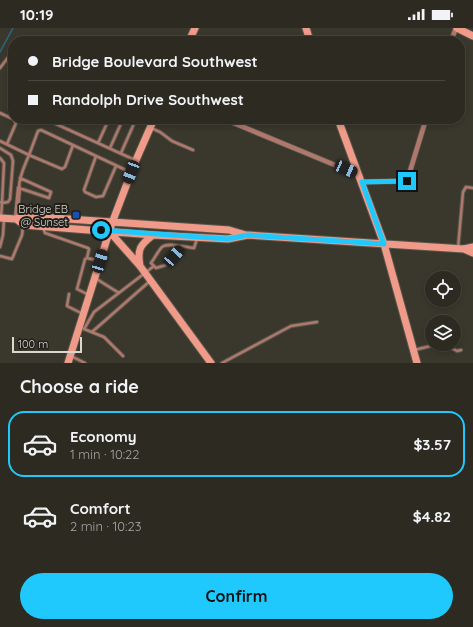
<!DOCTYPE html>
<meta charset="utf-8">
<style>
:root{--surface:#2c2a21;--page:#38362e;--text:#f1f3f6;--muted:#a6a7a5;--line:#48463f;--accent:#20c9fd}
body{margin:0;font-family:Quicksand,sans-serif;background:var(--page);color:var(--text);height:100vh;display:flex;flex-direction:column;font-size:15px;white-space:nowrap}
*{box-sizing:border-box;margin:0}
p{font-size:13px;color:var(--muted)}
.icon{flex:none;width:22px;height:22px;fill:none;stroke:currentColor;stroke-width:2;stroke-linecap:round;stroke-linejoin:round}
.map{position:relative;height:335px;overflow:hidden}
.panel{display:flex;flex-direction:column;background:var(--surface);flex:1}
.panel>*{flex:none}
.banner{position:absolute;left:8px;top:8px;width:457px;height:88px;border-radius:16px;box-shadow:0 2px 6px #0003,0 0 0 1px var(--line);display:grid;align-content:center;height:88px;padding:0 20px;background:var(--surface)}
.controls{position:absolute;left:425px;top:243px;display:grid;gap:8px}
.controls a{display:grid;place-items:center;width:36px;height:36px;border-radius:50%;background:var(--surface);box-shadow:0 2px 6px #0003,0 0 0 1px var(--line);font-size:20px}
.scale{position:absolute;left:12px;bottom:10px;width:70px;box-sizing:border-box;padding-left:4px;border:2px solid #d9d7d0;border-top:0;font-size:11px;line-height:14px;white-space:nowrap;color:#d9d7d0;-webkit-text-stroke:3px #201f1a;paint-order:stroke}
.end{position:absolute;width:18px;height:18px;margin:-9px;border:5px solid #20c9fd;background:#111;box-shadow:0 0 0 2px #111}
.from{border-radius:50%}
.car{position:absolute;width:12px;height:24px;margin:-12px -6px;border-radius:5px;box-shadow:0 0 3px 1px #0007;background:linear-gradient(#222 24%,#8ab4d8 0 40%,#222 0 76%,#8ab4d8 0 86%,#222 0)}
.banner b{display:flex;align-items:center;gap:14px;height:38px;font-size:15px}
.banner b+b{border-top:1px solid var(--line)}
.banner i{width:10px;height:10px;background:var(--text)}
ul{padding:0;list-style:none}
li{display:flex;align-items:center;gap:12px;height:66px;margin:0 8px 6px;padding:0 12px;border:2px solid transparent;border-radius:16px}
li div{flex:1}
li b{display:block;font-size:15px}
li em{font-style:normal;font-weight:700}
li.on{border-color:var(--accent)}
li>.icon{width:36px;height:36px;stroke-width:1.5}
h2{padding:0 20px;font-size:18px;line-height:48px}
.cta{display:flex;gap:8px;margin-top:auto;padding:8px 20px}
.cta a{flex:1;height:46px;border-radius:24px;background:var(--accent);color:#111;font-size:16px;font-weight:700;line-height:46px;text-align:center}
.status{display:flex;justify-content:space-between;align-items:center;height:28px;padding:0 20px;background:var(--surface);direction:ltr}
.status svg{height:11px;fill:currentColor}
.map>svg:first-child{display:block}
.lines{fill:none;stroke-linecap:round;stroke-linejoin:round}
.stream{stroke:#276a82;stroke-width:1.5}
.lane-casing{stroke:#57554a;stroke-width:4.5}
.street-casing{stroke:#57554a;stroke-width:6}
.secondary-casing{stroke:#57554a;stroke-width:9}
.lane{stroke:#ae786c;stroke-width:2.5}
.street{stroke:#ae786c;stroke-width:4.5}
.secondary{stroke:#f09b89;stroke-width:7}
.route{stroke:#20c9fd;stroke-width:5}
.transit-dot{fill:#1a4fb4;stroke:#201f1a;stroke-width:1.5}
.labels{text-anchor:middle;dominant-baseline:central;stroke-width:4;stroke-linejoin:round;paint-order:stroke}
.poi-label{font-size:11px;fill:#d9d7d0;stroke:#201f1a;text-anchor:end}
</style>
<div class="status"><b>10:19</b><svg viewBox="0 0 49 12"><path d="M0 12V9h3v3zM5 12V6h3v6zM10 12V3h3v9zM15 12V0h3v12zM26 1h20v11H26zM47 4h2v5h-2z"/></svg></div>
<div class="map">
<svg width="473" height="335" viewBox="0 0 473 335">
<rect width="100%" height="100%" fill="#3a382c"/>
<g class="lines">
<path class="stream" d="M0,24L13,0"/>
<g class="lane-casing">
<path id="lane" d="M6,32L13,35
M0,40L13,23
M0,85L13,91
M45,91L135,132
M151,100L160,104L172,113L193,122
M0,113L29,127C25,137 19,148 19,160L49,170L51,164L20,150
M98,115L109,91
M7,116L16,95L13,91
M73,117L65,139L62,141L29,127L38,103L41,102L130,144
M0,120L11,127L13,133L10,171L8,174L2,175L4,135L0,130
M110,120L123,91
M121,125L136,91
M96,128L84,162L85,164L96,169L103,168L116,138
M0,174L2,175L1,190
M43,200L45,205L88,220L89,221L87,230
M182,218L166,237L156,240L151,235C155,230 158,223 162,219C168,214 186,219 194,220L197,211
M0,219L3,207L4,191
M458,220L463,164L466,159L473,160
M0,228L12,231L22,207L23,199
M95,250L119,265
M69,266L67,278L83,286
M89,267L77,261L85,231L87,230L100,233
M84,301L94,284L154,238
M84,301L104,309L123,328
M92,304L150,253
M441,316H444L457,323L461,322
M414,322L439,316
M71,328L85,335
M222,335L291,298L317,294"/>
</g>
<g class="street-casing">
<path id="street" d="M451,13L456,0
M224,91L359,147
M362,154L407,153L426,91
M16,191L19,160"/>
</g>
<g class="secondary-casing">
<path id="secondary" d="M306,0L310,13
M457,0L473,8
M189,13L195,0
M338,91L384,216L417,335
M0,190L16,191L24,188L229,202L246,207
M16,191L24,197L153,207L228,211L248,207L464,221L473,219
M109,203L140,238L211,335
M464,221L473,225
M140,238C137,221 140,217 153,207
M68,335L112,195L136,132L154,91"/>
</g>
<use href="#lane" class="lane"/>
<use href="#street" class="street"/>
<use href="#secondary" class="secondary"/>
</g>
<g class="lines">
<path class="route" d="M101,202L228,211L248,207L384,216L362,154L407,153"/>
</g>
<rect class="transit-dot" x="72" y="183" width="8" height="8" rx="2"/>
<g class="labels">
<g class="poi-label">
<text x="68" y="181">Bridge EB<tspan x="68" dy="13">@ Sunset</tspan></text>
</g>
</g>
</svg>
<div class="controls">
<a><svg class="icon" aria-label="locate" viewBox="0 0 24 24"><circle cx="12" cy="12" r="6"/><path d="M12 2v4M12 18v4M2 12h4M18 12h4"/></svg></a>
<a><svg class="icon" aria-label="layers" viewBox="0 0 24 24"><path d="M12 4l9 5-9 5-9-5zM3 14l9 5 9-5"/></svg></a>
</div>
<div class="scale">100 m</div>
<i class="end from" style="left:101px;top:202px"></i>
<i class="end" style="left:407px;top:153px"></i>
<i class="car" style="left:346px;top:141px;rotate:113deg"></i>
<i class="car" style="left:131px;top:144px;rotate:201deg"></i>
<i class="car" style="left:174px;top:228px;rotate:42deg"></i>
<i class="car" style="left:100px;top:233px;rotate:17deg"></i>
<div class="banner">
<b><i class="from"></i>Bridge Boulevard Southwest</b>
<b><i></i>Randolph Drive Southwest</b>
</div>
</div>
<section class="panel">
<h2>Choose a ride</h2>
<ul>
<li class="on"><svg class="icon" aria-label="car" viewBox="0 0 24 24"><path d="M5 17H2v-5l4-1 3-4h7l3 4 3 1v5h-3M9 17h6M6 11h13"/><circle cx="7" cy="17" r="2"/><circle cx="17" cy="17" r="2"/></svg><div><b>Economy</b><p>1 min · 10:22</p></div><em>$3.57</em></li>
<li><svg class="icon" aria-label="car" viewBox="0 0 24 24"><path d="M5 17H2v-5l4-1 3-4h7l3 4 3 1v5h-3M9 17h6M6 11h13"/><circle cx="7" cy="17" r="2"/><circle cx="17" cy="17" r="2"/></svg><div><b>Comfort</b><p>2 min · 10:23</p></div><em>$4.82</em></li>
</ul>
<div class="cta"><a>Confirm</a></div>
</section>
